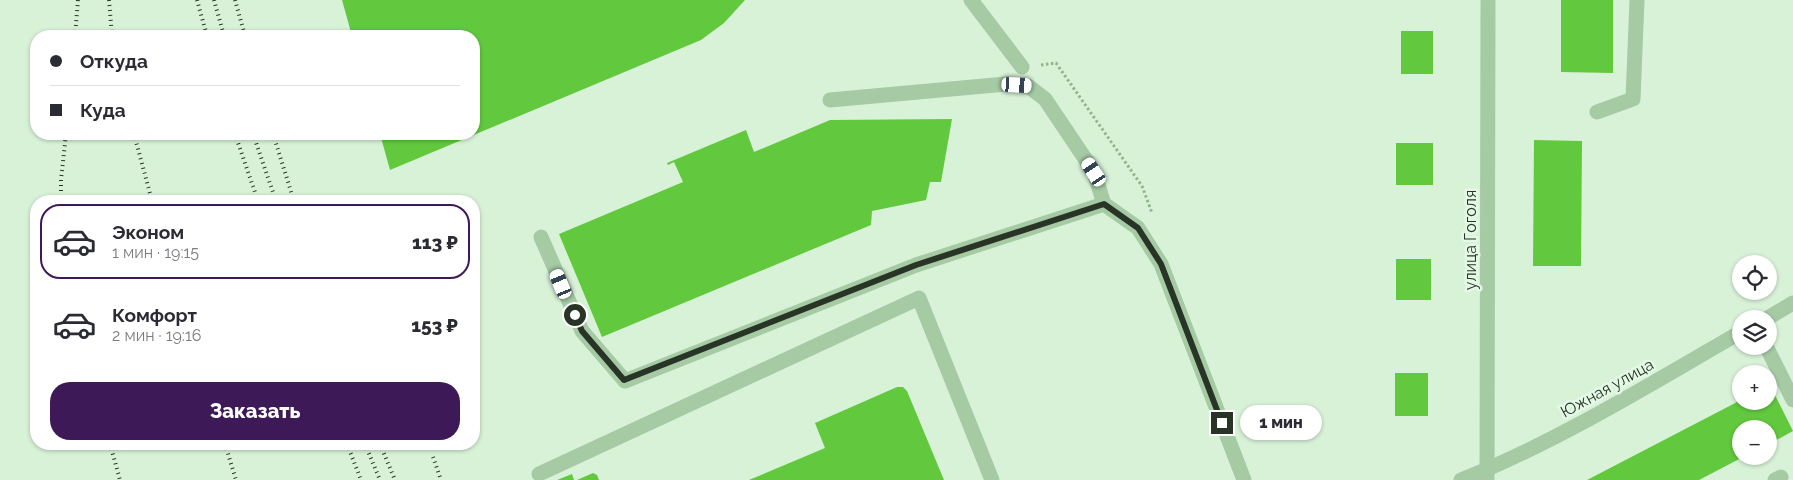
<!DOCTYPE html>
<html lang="ru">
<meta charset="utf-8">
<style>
:root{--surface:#fff;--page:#f2f2f3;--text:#2b2b33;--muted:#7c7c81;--line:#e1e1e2;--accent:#3d1a57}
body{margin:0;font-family:Raleway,sans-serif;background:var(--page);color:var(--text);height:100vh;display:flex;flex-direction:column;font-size:19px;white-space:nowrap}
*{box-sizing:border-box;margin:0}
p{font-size:16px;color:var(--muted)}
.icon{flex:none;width:28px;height:28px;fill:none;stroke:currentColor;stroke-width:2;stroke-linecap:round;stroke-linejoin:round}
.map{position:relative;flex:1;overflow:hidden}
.sheet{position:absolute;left:30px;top:195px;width:450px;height:255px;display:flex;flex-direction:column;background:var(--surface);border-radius:20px;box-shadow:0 1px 4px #0004}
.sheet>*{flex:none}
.banner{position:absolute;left:30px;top:30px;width:450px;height:110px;border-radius:20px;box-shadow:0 1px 4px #0004;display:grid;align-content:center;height:110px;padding:0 20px;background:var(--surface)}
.tools{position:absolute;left:1732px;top:255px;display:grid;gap:10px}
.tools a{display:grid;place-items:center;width:45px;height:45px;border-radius:50%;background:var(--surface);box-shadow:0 1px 4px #0004;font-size:25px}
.end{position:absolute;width:22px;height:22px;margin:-11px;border:6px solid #283526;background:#fff;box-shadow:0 0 0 2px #fff}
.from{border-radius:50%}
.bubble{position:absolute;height:35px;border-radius:18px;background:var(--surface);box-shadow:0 1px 4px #0004;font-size:16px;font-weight:800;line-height:35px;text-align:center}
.car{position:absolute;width:15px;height:30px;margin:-15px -8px;border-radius:6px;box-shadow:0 0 4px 1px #0007;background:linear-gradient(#fff 24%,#345 0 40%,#fff 0 76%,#345 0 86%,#fff 0)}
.banner b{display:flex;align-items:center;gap:18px;height:48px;font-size:19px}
.banner b+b{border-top:1px solid var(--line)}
.banner i{width:12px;height:12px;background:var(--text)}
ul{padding:9px 0 0;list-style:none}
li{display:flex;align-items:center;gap:15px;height:75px;margin:0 10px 8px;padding:0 10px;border:2px solid transparent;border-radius:20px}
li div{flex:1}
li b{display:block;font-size:19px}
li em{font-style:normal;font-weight:800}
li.on{border-color:var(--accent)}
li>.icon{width:45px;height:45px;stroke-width:1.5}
.button{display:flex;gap:10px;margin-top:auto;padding:10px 20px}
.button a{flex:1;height:58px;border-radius:20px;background:var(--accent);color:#fff;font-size:20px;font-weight:800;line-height:58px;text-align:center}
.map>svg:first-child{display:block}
.building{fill:#62c93e}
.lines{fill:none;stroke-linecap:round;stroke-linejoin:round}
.path{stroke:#91b58e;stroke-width:3;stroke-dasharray:2.5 2.5;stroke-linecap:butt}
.minor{stroke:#a5caa4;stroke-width:15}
.rail{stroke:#283526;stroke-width:4;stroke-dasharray:1 4;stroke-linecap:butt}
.route{stroke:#283526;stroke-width:6}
.labels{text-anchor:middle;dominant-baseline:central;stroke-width:5;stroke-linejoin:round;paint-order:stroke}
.street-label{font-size:16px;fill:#283526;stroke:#e4f9e5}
</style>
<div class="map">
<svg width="1793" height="480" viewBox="0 0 1793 480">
<rect width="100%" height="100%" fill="#d8f2d8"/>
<path class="building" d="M342,0H745L724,23L701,40L390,170L380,134H474V36H352Z
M1561,0H1613V73L1561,72Z
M1401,31H1433V74H1401Z
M952,119L941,182H930L926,200L872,211L871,225L602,337L559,234L683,182L674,162L668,165L667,163L746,130L754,152L830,120Z
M1534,140L1582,141L1581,266H1533Z
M1396,143H1433V185H1396Z
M1396,259H1431V300H1396Z
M1395,373H1428V416H1395Z
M1769,383L1793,431L1769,444V429H1741V456H1745L1699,480H1587L1741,400V401H1769Z
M897,387H903L907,391L944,480H749L825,448L815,423Z
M593,473L597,475L599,480H577Z
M572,474L574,480H557Z"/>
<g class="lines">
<path class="path" d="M1041,65L1056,63L1142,186L1152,213"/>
<path class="minor" d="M971,0L1022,67
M830,100L1006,84L1028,86L1045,99L1094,172L1104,204L1138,228L1161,264L1244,480
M1597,112L1633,99L1637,0
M541,237L582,331L625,381L916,265L1104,204
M1766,319L1793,303
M1766,346L1793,400
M539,474L919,298L992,480
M1461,480C1559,441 1650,384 1741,332
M1487,480L1488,0
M1775,480L1781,477"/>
<path class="rail" d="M109,0L112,36
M197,0L207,36
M214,0L224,36
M235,0L245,36
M75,36L78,0
M134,134L152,201
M235,134L258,201
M253,134L276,201
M273,134L294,201
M61,201V180L66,134
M110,444L120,480
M225,444L236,480
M347,444L361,480
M365,444L380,480
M380,444L395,480
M433,457L441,480"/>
</g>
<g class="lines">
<path class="route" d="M575,315L582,331L624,380L916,265L1104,204L1138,228L1161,264L1222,423"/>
</g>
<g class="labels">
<g class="street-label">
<text transform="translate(1470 240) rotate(-90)">улица Гоголя</text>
<text transform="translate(1607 388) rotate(-29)">Южная улица</text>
</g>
</g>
</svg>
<div class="tools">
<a><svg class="icon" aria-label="locate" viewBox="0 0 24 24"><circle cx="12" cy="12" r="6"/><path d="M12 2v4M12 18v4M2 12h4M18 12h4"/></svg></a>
<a><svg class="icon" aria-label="layers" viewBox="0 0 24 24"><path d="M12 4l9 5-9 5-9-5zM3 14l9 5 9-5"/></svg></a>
<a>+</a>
<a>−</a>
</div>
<i class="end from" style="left:575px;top:315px"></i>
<i class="end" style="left:1222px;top:423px"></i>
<div class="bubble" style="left:1240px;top:405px;width:82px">1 мин</div>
<i class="car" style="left:1017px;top:85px;rotate:93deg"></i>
<i class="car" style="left:1094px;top:172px;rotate:327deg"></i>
<i class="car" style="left:561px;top:284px;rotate:337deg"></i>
<div class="banner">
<b><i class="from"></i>Откуда</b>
<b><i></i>Куда</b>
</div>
<section class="sheet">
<ul>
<li class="on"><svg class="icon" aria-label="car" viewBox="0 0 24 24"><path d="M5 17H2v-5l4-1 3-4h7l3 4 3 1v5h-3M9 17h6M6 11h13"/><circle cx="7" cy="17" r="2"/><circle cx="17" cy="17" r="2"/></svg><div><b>Эконом</b><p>1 мин · 19:15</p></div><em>113 ₽</em></li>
<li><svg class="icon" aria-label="car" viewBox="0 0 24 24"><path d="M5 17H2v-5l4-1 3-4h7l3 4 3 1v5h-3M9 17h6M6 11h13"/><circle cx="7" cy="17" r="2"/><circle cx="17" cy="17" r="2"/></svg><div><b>Комфорт</b><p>2 мин · 19:16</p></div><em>153 ₽</em></li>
</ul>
<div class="button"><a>Заказать</a></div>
</section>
</div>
